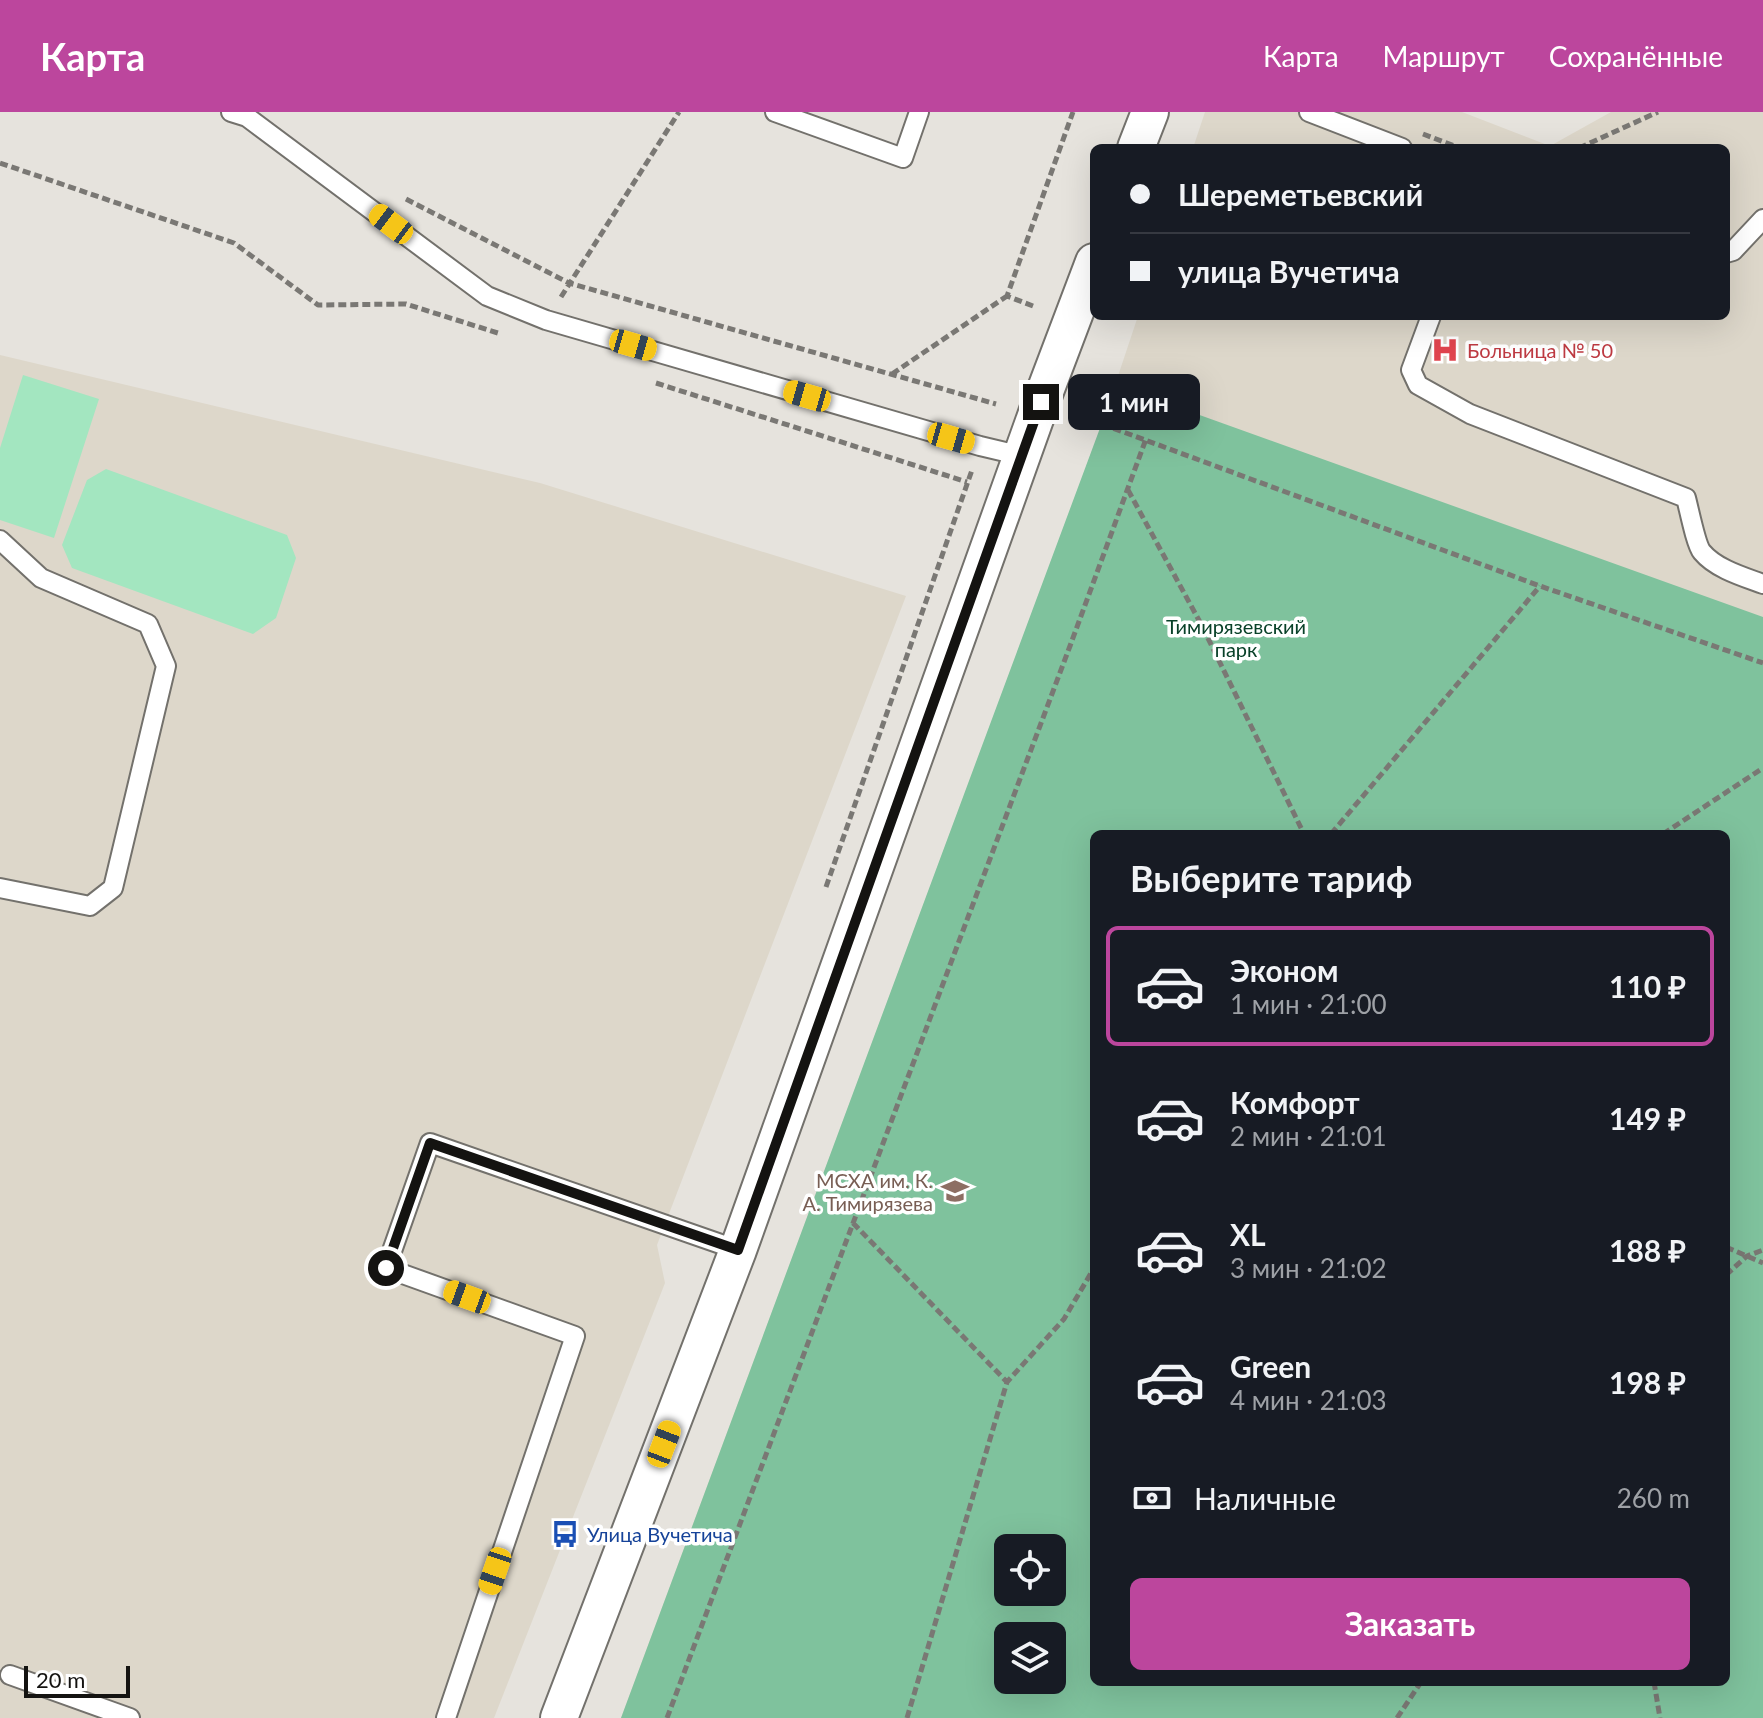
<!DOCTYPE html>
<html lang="ru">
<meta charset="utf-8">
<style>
:root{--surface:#171b24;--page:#20242c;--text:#f1f3f6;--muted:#9ea1a6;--line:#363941;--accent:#bc469d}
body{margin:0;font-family:Lato,sans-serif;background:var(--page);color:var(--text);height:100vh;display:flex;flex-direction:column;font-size:30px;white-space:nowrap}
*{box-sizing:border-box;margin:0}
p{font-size:26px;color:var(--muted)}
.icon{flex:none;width:44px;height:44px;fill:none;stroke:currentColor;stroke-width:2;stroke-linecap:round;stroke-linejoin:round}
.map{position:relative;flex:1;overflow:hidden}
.sheet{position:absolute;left:1090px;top:718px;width:640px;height:856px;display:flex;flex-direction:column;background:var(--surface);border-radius:12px;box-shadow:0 8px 32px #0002}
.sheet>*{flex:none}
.banner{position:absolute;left:1090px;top:32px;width:640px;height:176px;border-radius:12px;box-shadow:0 8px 32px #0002;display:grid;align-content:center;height:176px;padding:0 40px;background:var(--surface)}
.buttons{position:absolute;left:994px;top:1422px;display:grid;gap:16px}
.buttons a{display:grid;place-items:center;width:72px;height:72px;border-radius:12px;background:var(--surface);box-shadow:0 8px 32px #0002;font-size:40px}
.scale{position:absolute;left:24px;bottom:20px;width:106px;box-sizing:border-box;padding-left:8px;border:4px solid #141311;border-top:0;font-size:22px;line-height:28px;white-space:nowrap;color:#141311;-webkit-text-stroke:6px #fff;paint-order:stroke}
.end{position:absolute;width:36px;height:36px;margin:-18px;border:10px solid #141311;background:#fff;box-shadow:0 0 0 4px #fff}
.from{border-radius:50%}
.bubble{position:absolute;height:56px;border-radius:12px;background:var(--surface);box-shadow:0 8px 32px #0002;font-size:26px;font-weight:700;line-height:56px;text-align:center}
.car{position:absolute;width:24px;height:48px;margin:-24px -12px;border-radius:10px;box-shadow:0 0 6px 2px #0007;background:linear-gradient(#f5c518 24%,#345 0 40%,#f5c518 0 76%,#345 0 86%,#f5c518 0)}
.banner b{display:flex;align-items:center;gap:28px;height:76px;font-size:30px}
.banner b+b{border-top:2px solid var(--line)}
.banner i{width:20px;height:20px;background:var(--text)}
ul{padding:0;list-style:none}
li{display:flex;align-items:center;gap:24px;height:120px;margin:0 16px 12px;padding:0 24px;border:4px solid transparent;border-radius:12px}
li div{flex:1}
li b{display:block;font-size:30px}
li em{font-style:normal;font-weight:700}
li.active{border-color:var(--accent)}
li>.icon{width:72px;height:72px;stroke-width:1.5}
h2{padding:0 40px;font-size:36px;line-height:96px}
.pay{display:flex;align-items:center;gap:20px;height:88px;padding:0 40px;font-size:30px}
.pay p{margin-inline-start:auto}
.primary-button{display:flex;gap:16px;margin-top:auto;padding:16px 40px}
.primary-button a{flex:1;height:92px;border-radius:12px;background:var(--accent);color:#fff;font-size:32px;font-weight:700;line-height:92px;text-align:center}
header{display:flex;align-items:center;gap:48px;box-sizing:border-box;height:112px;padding:0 40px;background:var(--accent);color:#fff}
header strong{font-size:38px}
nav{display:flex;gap:44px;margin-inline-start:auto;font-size:28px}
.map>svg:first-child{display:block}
.built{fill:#ddd7ca;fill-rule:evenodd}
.green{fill:#a3e6c0}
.forest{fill:#7fc29d;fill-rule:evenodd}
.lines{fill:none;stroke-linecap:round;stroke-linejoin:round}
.service-casing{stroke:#73716c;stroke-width:22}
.minor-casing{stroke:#73716c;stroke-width:40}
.path{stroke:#7a7874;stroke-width:5;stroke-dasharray:8 4;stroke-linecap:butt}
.service{stroke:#fff;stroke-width:18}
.minor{stroke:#fff;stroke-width:36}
.route{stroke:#141311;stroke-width:10}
.labels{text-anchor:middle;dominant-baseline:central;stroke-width:7;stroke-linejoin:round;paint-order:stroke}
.health-label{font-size:20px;fill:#be3a42;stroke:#fff;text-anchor:start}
.park-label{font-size:20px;fill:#094129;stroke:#fff}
.education-label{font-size:20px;fill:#785e54;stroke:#fff;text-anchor:end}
.transit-label{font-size:20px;fill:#164399;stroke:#fff;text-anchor:start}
</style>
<header>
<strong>Карта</strong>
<nav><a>Карта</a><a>Маршрут</a><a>Сохранённые</a></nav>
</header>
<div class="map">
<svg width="1763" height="1606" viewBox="0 0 1763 1606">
<rect width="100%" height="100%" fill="#e6e3dd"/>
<path class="built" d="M1205,0H1462L1550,34L1611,0H1763V1606H621L1102,312L1138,204H1726V36H1193ZM1094,722H1726V1570H1094ZM1008,1436H1052V1480H1008ZM1008,1524H1052V1568H1008Z
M0,243L540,371L906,484L657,1133L665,1171L494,1606H0Z"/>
<path class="green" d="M23,263L99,287L54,426L0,408V336Z
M106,357L287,423L296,446L276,506L253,522L72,456L62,433L87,368Z"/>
<path class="forest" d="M1116,273L1763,505V1606H621ZM1094,722H1726V1570H1094ZM1008,1436H1052V1480H1008ZM1008,1524H1052V1568H1008Z"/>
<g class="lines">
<g class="service-casing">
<path id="service" d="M231,0L247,5L487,184L546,208L980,334L1022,344
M775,0L903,46L919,0
M1309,0L1402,36
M1726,141L1733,139L1763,107
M1431,204L1411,258L1418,273L1470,302L1686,386C1689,397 1696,433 1702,440C1716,457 1744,465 1763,472
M0,428L41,466L148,512L166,554L113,776L90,794L0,776
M10,1563L130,1606
M446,1606L575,1224L386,1156L430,1031L738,1138"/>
</g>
<g class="minor-casing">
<path id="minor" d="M1136,36L1150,0
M559,1606L738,1138L1041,290L1094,150"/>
</g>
<path class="path" d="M1423,22L1460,36
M1579,36L1658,0
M0,51L234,131L318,193L406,192L501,222
M406,87L569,171L996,292
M561,185L679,0
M1033,194L1007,184L1073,0
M892,262L1007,184
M656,271L967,370
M1091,308L1540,474L1763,551
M1128,378L1201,512L1304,722
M1331,722L1540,474
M1663,722L1763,656
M826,775L972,358
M853,1111L1007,1270
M1726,1135L1763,1151
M1726,1163L1747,1144L1763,1138
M1654,1570L1660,1606
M667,1606L1070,534L1146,327
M907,1606L1007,1270L1064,1207L1094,1156
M1397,1606L1421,1570"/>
<use href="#service" class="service"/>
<use href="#minor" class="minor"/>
</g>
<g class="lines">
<path class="route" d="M386,1156L430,1031L738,1138L1041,290"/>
</g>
<defs>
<g id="hospital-bare" transform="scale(2.16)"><path d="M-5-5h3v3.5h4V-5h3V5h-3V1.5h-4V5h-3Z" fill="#e0444e" stroke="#fff" stroke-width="2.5" paint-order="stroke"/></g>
<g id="university-bare" transform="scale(2.16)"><path d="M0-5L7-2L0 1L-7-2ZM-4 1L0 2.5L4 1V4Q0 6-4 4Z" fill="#8d6e63" stroke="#fff" stroke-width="2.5" paint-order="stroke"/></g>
<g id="bus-bare" transform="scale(2.16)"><path d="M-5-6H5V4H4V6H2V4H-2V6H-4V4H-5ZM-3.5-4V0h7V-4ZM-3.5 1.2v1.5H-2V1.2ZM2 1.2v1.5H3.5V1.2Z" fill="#1a4fb4" stroke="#fff" stroke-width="2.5" paint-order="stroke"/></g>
</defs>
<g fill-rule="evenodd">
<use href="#hospital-bare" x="1445" y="238"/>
<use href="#university-bare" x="955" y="1079"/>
<use href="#bus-bare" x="565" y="1422"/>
</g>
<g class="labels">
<g class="health-label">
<text x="1467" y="238">Больница № 50</text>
</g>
<g class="park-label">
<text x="1236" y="514">Тимирязевский<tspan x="1236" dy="23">парк</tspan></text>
</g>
<g class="education-label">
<text x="933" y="1068">МСХА им. К.<tspan x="933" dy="23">А. Тимирязева</tspan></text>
</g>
<g class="transit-label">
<text x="587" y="1422">Улица Вучетича</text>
</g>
</g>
</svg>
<div class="buttons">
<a><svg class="icon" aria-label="locate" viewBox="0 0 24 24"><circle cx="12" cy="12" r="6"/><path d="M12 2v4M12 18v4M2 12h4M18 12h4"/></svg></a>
<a><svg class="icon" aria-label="layers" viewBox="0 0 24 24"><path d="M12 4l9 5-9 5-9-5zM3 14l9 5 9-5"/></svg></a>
</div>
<div class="scale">20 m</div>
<i class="end from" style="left:386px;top:1156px"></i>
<i class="end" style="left:1041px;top:290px"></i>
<div class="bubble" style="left:1068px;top:262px;width:132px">1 мин</div>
<i class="car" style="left:391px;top:112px;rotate:307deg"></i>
<i class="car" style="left:633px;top:233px;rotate:106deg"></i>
<i class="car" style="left:807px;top:284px;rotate:286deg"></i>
<i class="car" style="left:951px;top:326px;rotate:106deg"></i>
<i class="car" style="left:467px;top:1185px;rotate:290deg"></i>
<i class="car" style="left:664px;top:1332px;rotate:21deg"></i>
<i class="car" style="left:495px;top:1459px;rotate:199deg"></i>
<div class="banner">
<b><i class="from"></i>Шереметьевский</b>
<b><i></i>улица Вучетича</b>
</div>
<section class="sheet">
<h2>Выберите тариф</h2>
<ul>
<li class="active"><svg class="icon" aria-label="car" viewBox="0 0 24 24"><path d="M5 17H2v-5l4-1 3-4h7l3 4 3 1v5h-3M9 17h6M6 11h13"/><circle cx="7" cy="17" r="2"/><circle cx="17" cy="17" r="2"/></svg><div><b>Эконом</b><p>1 мин · 21:00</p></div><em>110 ₽</em></li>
<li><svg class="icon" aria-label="car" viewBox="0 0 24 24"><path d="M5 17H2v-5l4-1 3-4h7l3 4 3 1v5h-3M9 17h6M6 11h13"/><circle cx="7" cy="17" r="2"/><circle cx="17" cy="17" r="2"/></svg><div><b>Комфорт</b><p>2 мин · 21:01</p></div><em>149 ₽</em></li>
<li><svg class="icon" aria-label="car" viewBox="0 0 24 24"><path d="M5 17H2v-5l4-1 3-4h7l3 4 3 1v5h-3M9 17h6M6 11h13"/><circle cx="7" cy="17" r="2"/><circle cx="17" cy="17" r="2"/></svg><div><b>XL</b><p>3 мин · 21:02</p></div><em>188 ₽</em></li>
<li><svg class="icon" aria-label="car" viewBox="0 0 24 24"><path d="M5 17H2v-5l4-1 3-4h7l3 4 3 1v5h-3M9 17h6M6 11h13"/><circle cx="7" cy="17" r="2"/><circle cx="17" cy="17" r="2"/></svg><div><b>Green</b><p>4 мин · 21:03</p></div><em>198 ₽</em></li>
</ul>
<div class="pay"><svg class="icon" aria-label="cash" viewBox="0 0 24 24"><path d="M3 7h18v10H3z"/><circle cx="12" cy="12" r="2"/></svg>Наличные<p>260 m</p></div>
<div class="primary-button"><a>Заказать</a></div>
</section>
</div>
